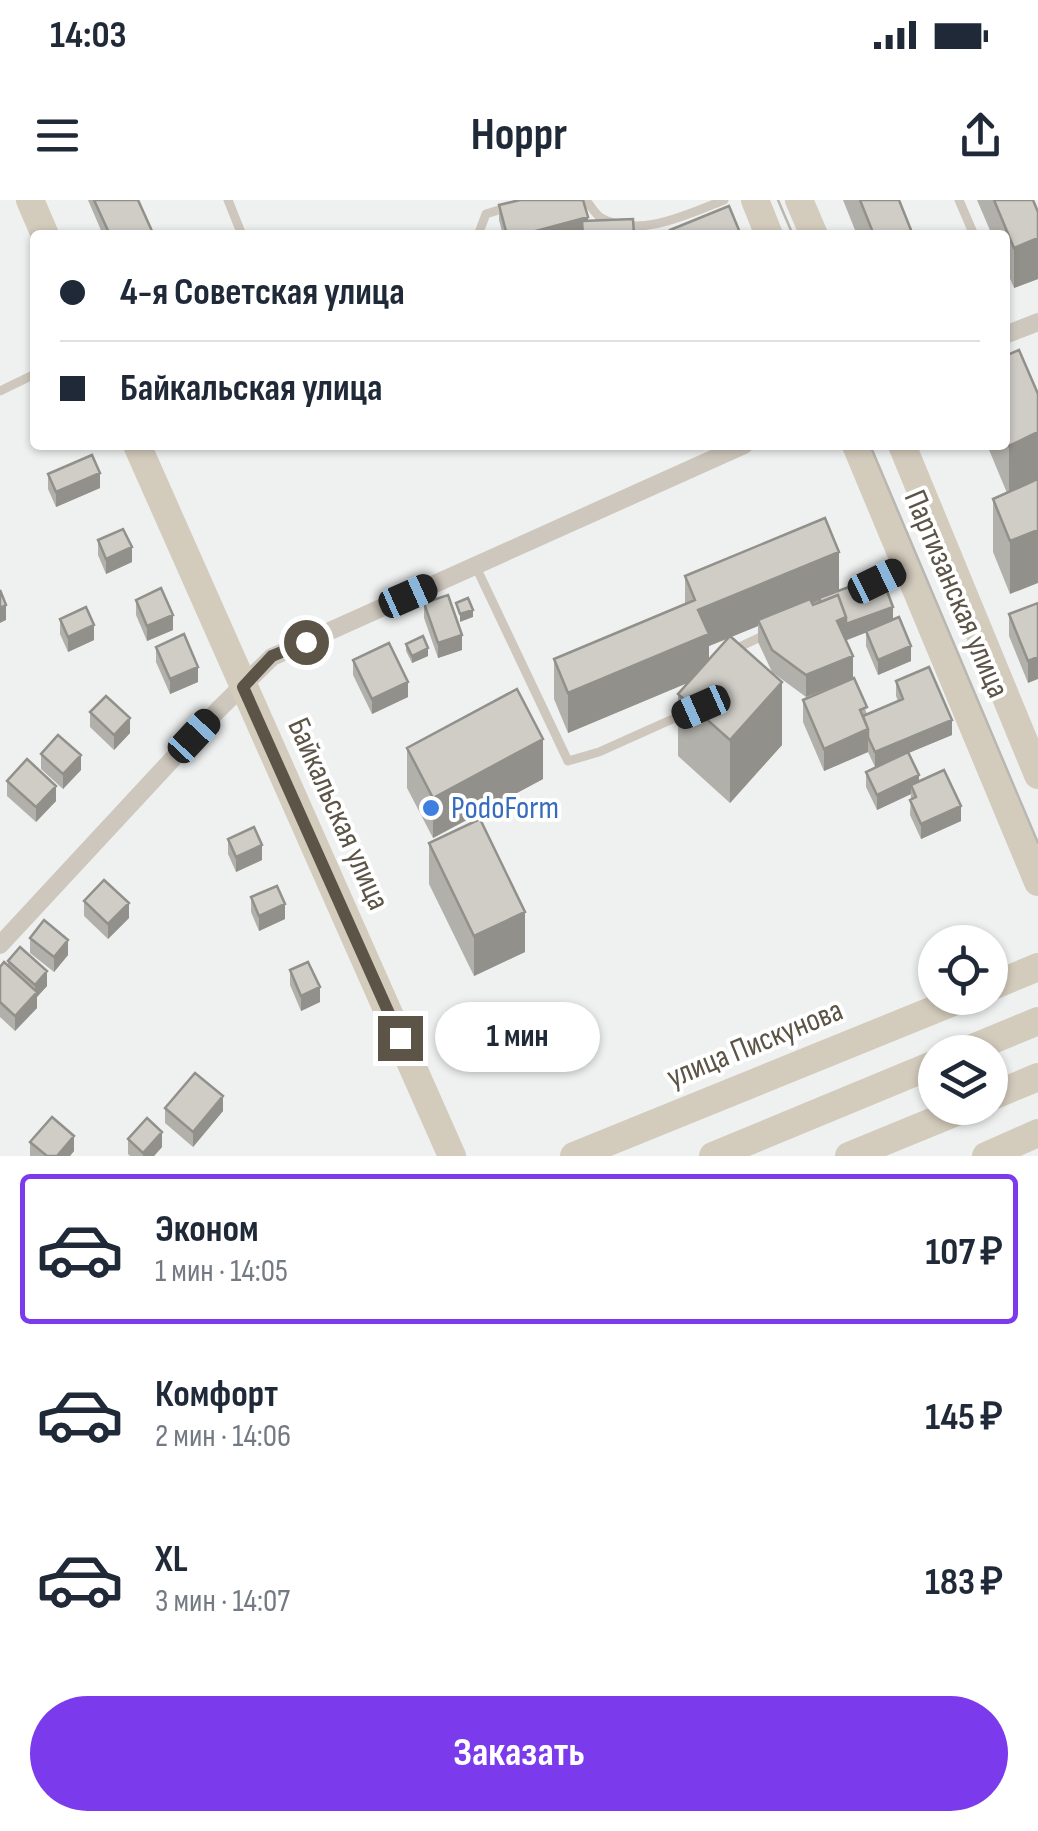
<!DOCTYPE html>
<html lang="ru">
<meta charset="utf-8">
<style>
:root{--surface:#fff;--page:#f2f2f3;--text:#1f2937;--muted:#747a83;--line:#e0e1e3;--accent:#7c3aed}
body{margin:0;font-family:"Sofia Sans Condensed",sans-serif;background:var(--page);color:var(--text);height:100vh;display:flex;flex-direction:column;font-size:38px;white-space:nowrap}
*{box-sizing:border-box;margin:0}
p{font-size:32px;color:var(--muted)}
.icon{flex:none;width:55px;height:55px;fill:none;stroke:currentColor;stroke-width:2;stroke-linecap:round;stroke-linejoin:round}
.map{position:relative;height:956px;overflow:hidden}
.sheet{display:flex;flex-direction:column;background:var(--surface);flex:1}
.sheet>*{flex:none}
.top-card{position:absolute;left:30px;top:30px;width:980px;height:220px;border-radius:10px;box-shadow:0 2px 8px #0004;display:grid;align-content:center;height:220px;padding:0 30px;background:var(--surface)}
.tools{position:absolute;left:918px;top:725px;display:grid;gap:20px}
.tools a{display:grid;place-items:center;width:90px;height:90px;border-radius:50%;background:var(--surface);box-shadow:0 2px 8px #0004;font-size:50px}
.end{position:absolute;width:45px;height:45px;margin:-22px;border:12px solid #5c5447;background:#fff;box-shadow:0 0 0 5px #fff}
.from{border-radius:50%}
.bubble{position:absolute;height:70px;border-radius:35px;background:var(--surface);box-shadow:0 2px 8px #0004;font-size:32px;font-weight:700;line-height:70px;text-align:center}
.car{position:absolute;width:30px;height:60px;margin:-30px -15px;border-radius:12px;box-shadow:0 0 8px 2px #0007;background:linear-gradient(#222 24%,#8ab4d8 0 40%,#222 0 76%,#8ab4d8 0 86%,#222 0)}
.top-card b{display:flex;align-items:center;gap:35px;height:95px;font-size:38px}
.top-card b+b{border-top:2px solid var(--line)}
.top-card i{width:25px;height:25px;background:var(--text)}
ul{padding:18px 0 0;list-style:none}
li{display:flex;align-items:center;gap:30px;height:150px;margin:0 20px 15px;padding:0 10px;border:5px solid transparent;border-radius:10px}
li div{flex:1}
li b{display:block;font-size:38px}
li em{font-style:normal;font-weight:700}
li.current{border-color:var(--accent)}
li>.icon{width:90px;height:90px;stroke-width:1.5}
.button{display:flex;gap:20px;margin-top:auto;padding:20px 30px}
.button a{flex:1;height:115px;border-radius:60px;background:var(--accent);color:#fff;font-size:40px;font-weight:700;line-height:115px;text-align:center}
.status{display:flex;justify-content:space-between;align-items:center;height:70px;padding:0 50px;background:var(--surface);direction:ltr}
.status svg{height:28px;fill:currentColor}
header{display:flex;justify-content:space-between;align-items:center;height:130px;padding:0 30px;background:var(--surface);font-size:45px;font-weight:700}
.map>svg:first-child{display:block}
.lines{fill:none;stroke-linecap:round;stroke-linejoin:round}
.lane{stroke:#cec7bd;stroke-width:9}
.street{stroke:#cec7bd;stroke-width:18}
.secondary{stroke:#d3cbbc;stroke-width:28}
.tram{stroke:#b9b7b1;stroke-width:2.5}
.wall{fill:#b2b0aa;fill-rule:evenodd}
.shaded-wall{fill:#91908b}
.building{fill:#cfcdc6;stroke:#91908b;stroke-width:2.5}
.route{stroke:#5c5447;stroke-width:12}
.shop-dot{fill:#3f7fe0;stroke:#fff;stroke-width:4}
.labels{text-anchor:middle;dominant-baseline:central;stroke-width:8;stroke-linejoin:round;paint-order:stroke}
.street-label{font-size:32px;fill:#5c5447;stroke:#fff}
.shop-label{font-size:32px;fill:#366cbe;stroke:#fff;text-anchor:start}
</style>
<div class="status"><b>14:03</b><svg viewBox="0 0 49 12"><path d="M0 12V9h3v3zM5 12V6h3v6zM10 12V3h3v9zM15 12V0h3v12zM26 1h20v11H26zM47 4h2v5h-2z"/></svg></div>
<header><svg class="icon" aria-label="menu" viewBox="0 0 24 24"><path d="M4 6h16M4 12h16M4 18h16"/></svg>Hoppr<svg class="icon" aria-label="share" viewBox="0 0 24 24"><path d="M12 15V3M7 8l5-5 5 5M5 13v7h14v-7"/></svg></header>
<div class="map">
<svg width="1038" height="956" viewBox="0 0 1038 956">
<rect width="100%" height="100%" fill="#eff1f1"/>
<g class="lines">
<path class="lane" d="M228,0L242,35
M586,0C590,5 595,14 601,18C638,39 689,14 724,0
M959,0L974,35
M478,35L486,14L530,0
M0,191L35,174
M475,365L568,561L599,552L686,513
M873,383L904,368
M733,450L769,433"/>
<path class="street" d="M1005,135L1038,122
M0,745L218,510L272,457L744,245"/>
<path class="secondary" d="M30,0L45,35
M755,0L769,35
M799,0L814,35
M137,245L452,956
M856,245L1038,682
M902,245L1038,575
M990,787L1038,767
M963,852L1038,821
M990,897L1038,877
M574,956L963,798
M713,956L935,864
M849,956L966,908
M986,956L1038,933"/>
<path class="tram" d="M778,0L793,35
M870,245L1038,643"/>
</g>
<path class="wall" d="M88,0H138L152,35H103Z
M843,0H899L913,35H857Z
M977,0H1033L1038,12V79L1014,88L1005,67V35H992Z
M499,5L588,21L582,34L577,35H503L499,20Z
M1019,150L1010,394L993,352V299L1007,293L987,245H1005V156Z
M48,274L100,288L56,307L48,289Z
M98,340L132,362L106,374L98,355Z
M685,376L839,391L893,419L911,461L878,475L866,446V432L845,440L853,478L867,514L898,501L896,496V481L952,535L908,553L919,582L961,621L921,639L910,615L911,594L877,610L866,587V572L875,567L868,552L824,571L803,522V500L843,482L806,497L772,472L758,442V426L731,437L782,545L730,603L678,556V494L687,483L568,533L554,499V459L685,405ZM729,438L709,460V446Z
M136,400L173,430L147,441L136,415Z
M424,403L462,450L438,458L424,418Z
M1038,403L1028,483L1009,436V414Z
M60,419L94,440L68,452L60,434Z
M406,444L428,456L412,463L406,451Z
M156,447L198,482L170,494L156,462Z
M353,460L408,497L372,514L353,475Z
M90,512L130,533L114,550L90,527Z
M407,548L543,579L433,638L407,588Z
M41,554L81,570L63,589L41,569Z
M7,581L56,601L36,622L7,596Z
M228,639L262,660L236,672L228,654Z
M429,643L525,752L474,776L429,684Z
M251,697L285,719L259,731L251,712Z
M84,701L129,718L108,739L84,716Z
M30,738L68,755L54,772L30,753Z
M8,761L47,786L37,797V808L15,831L0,817V767L8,766Z
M290,770L320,802L301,811L290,785Z
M165,908L223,911L193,947L165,923Z
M128,939L162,947L154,956H130L128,954Z
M30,942L74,951L70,956H30Z"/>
<path class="shaded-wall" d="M588,17V32L577,35H521Z
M1038,38V79L1014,88V48Z
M1038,232V285L1009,299V246Z
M100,273V288L56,307V292Z
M1038,330V383L1010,394V341Z
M132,347V362L106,374V359Z
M839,352V392L760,425L758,420V426L709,446V474L568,533V493L698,410Z
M6,405V420L0,423V408Z
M893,407V422L837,444V421L846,417Z
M473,410V417L460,422V414Z
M173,415V430L147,441V426Z
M94,425V440L68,452V437Z
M462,435V450L438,458V443Z
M911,446V461L878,475V460Z
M428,448V456L412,463V456Z
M853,456V478L806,497V475Z
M1038,457V479L1028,483V461Z
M198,467V482L170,494V479Z
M408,482V497L372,514V499Z
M782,482V545L730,603V540Z
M130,518V533L114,550V535Z
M952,520V535L875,567V552Z
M868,529V552L824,571V549Z
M543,539V579L433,638V598Z
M81,555V570L63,589V574Z
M919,575V590L911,585V594L877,610V595Z
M56,586V601L36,622V607Z
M961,606V621L921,639V624Z
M262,645V660L236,672V657Z
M129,703V718L108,739V724Z
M285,704V719L259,731V716Z
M525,712V752L474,776V736Z
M68,740V755L54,772V757Z
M47,771V786L37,797V808L15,831V816L35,795V785Z
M320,787V802L301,811V796Z
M223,896V911L193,947V932Z
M162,932V947L154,956H143V953Z
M74,936V951L70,956H57Z"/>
<path class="building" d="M94,0H138L152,31L142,35H110Z
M520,0H583L588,17L521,35H507L499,5Z
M860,0H899L913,35H874Z
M994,0H1033L1038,12V38L1014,48Z
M729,6L741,35H672L670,30Z
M633,19L634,35H583L582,21Z
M1019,150L1038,194V232L1009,246L1005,236V156Z
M92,255L100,273L56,292L48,274Z
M1038,279V330L1010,341L993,299Z
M825,318L839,352L698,410L709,434L568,493L554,459L695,400L685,376Z
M123,329L132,347L106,359L98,340Z
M881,375L893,407L846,424V417L838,395L821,402L819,398Z
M161,388L173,415L147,426L136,400Z
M0,390L6,405L0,408Z
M448,395L462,435L438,443L424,403Z
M838,395L846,417L837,421L853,456L806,475L772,450L758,420L810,399L813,405Z
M468,398L473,410L460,414L456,403Z
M1038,403V457L1028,461L1009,414Z
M86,407L94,425L68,437L60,419Z
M899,417L911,446L878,460L866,431Z
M184,434L198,467L170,479L156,447Z
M423,436L428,448L412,456L406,444Z
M730,436L782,482L730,540L678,494Z
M389,443L408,482L372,499L353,460Z
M929,467L952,520L875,552L868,537V529L863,516L903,499L896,481Z
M854,478L867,507L860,510L868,529L824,549L803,500Z
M517,489L543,539L433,598L407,548Z
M106,496L130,518L114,535L90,512Z
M58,535L81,555L63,574L41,554Z
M908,552L919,575L877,595L866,572Z
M27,559L56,586L36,607L7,581Z
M944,570L961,606L921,624L910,600L916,597L911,585Z
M480,619L525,712L474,736L429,643Z
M254,627L262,645L236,657L228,639Z
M104,680L129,703L108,724L84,701Z
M277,686L285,704L259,716L251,697Z
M44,720L68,740L54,757L30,738Z
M20,747L47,771L35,785L8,761Z
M4,762L37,792L15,816L0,802V767Z
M308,762L320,787L301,796L290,770Z
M195,873L223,896L193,932L165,908Z
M52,917L74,936L57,956H47L30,942Z
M147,918L162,932L143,953L128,939Z"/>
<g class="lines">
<path class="route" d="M306,442L272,456L243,487L400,838"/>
</g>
<circle class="shop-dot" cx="431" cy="608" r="10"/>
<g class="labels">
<g class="street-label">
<text transform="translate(956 394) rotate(67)">Партизанская улица</text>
<text transform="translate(338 614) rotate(66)">Байкальская улица</text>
<text transform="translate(755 844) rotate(-22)">улица Пискунова</text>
</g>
<g class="shop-label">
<text x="451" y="608">PodoForm</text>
</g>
</g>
</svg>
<div class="tools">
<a><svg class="icon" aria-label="locate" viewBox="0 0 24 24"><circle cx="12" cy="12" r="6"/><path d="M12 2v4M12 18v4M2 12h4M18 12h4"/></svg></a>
<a><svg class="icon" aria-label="layers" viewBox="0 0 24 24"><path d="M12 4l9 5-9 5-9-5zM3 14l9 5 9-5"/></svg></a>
</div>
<i class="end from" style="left:306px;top:442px"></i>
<i class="end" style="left:400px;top:838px"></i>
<div class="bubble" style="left:435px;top:802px;width:165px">1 мин</div>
<i class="car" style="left:877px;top:381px;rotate:64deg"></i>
<i class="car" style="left:408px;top:396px;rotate:66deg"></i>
<i class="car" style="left:701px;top:507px;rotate:246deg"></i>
<i class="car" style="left:194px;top:536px;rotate:43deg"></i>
<div class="top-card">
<b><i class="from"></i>4-я Советская улица</b>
<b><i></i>Байкальская улица</b>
</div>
</div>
<section class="sheet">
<ul>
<li class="current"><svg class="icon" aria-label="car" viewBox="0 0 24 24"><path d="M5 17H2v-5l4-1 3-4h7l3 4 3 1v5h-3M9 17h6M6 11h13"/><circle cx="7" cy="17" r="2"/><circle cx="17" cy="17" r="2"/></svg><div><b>Эконом</b><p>1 мин · 14:05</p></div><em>107 ₽</em></li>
<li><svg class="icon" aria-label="car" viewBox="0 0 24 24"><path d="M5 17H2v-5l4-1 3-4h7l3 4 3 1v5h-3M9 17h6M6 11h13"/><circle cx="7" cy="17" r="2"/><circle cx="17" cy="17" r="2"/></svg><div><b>Комфорт</b><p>2 мин · 14:06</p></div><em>145 ₽</em></li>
<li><svg class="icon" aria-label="car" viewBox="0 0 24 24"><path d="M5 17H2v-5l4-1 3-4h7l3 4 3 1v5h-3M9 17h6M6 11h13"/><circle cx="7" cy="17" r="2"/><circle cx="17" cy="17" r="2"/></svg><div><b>XL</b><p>3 мин · 14:07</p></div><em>183 ₽</em></li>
</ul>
<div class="button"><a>Заказать</a></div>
</section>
